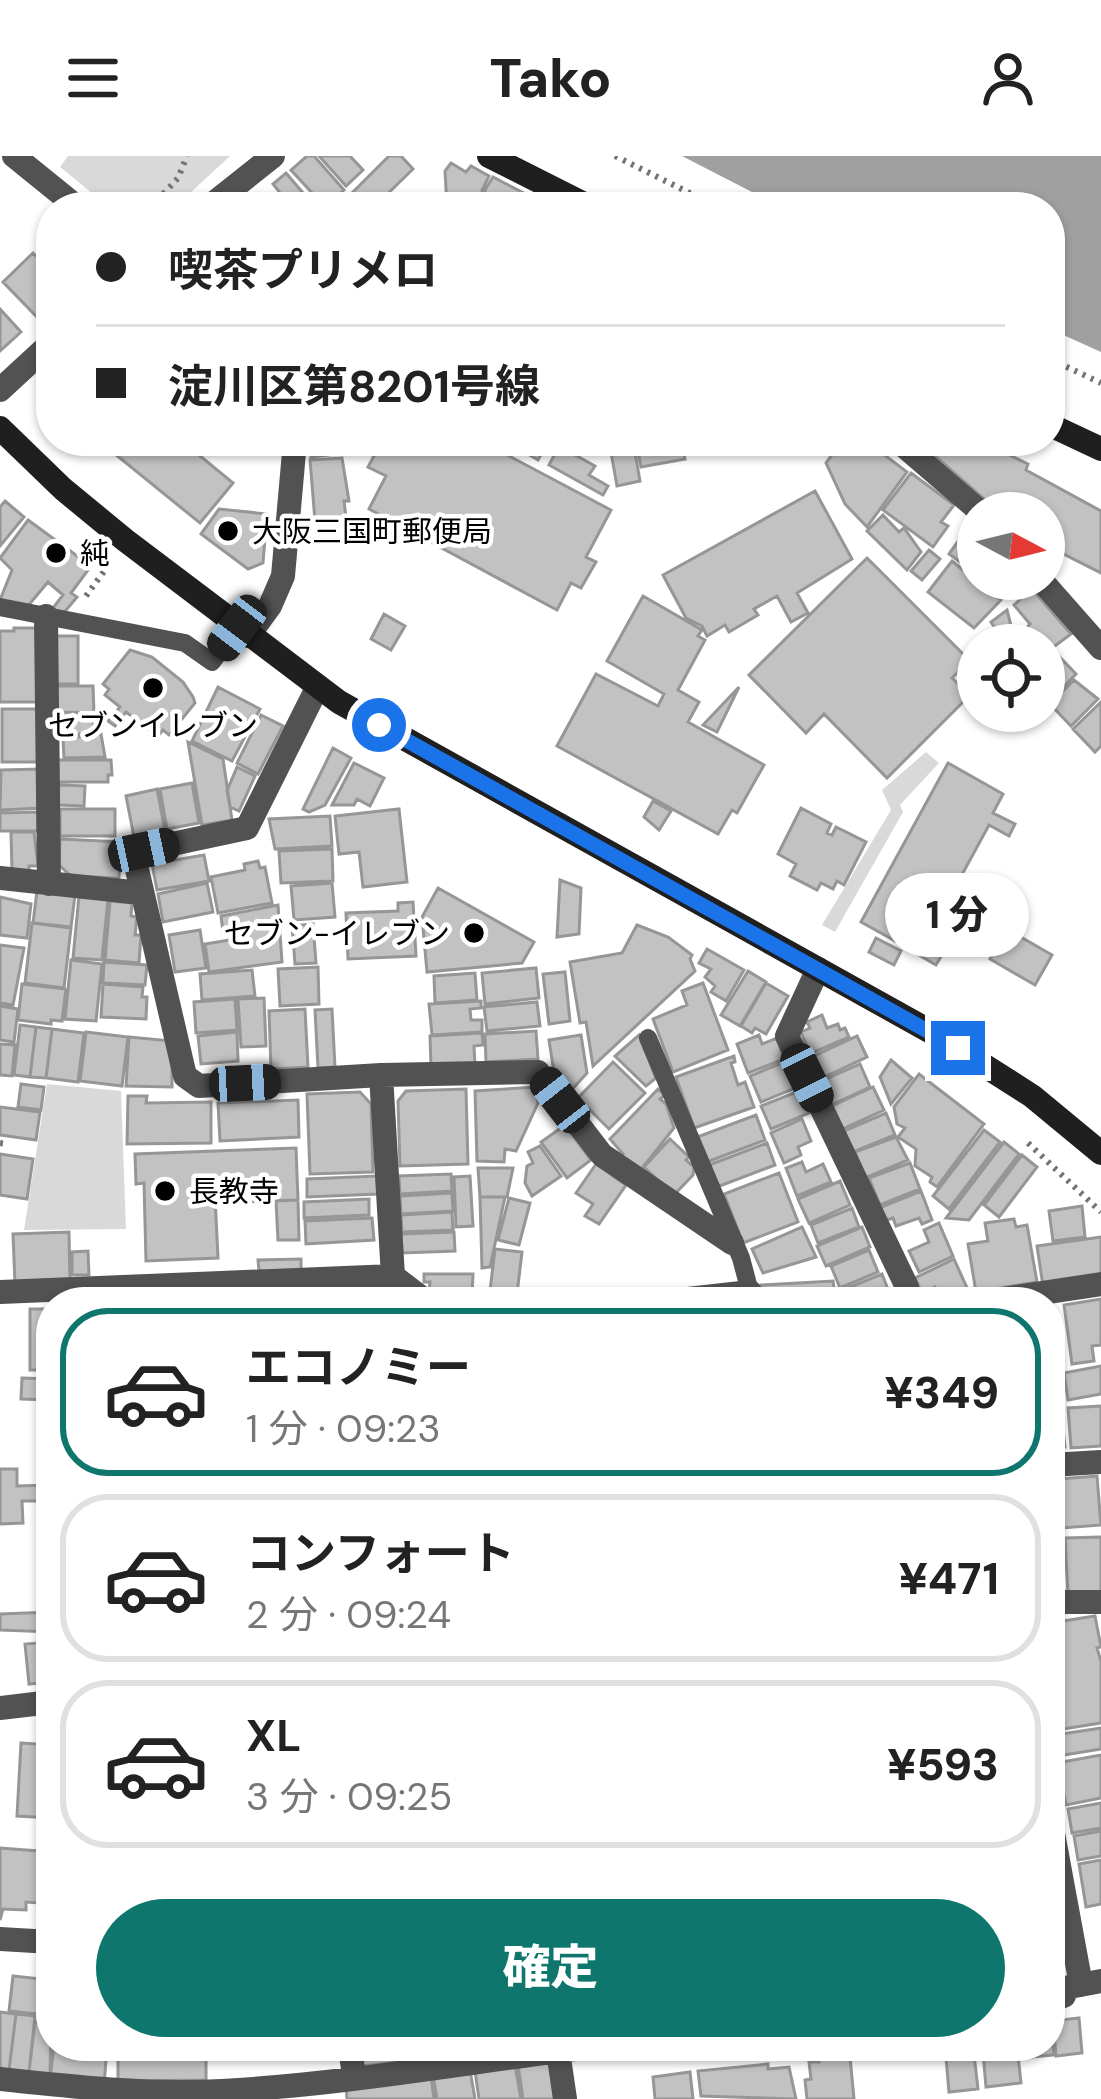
<!DOCTYPE html>
<html lang="ja">
<meta charset="utf-8">
<style>
:root{--surface:#fff;--page:#f2f2f2;--text:#222;--muted:#767676;--line:#e0e0e0;--accent:#0f766e}
body{margin:0;font-family:"DM Sans","Noto Sans JP",sans-serif;background:var(--page);color:var(--text);height:100vh;display:flex;flex-direction:column;font-size:45px;white-space:nowrap}
*{box-sizing:border-box;margin:0}
p{font-size:39px;color:var(--muted)}
.icon{flex:none;width:66px;height:66px;fill:none;stroke:currentColor;stroke-width:2;stroke-linecap:round;stroke-linejoin:round}
.map{position:relative;flex:1;overflow:hidden}
.panel{position:absolute;left:36px;top:1131px;width:1029px;height:774px;display:flex;flex-direction:column;background:var(--surface);border-radius:48px;box-shadow:0 3px 9px #0004}
.panel>*{flex:none}
.banner{position:absolute;left:36px;top:36px;width:1029px;height:264px;border-radius:48px;box-shadow:0 3px 9px #0004;display:grid;align-content:center;height:264px;padding:0 60px;background:var(--surface)}
.needle{width:78px;rotate:97deg}
.tools{position:absolute;left:957px;top:336px;display:grid;gap:24px}
.tools a{display:grid;place-items:center;width:108px;height:108px;border-radius:50%;background:var(--surface);box-shadow:0 3px 9px #0004;font-size:60px}
.end{position:absolute;width:54px;height:54px;margin:-27px;border:15px solid #1a73e8;background:#fff;box-shadow:0 0 0 6px #fff}
.from{border-radius:50%}
.bubble{position:absolute;height:84px;border-radius:42px;background:var(--surface);box-shadow:0 3px 9px #0004;font-size:39px;font-weight:800;line-height:84px;text-align:center}
.car{position:absolute;width:36px;height:72px;margin:-36px -18px;border-radius:15px;box-shadow:0 0 9px 3px #0007;background:linear-gradient(#222 24%,#8ab4d8 0 40%,#222 0 76%,#8ab4d8 0 86%,#222 0)}
.banner b{display:flex;align-items:center;gap:42px;height:114px;font-size:45px}
.banner b+b{border-top:3px solid var(--line)}
.banner i{width:30px;height:30px;background:var(--text)}
ul{padding:21px 0 0;list-style:none}
li{display:flex;align-items:center;gap:36px;height:168px;margin:0 24px 18px;padding:0 36px;border:6px solid var(--line);border-radius:48px}
li div{flex:1}
li b{display:block;font-size:45px}
li em{font-style:normal;font-weight:800}
li.current{border-color:var(--accent)}
li>.icon{width:108px;height:108px;stroke-width:1.5}
.action{display:flex;gap:24px;margin-top:auto;padding:24px 60px}
.action a{flex:1;height:138px;border-radius:72px;background:var(--accent);color:#fff;font-size:48px;font-weight:800;line-height:138px;text-align:center}
header{display:flex;justify-content:space-between;align-items:center;height:156px;padding:0 60px;background:var(--surface);font-size:54px;font-weight:800}
.map>svg:first-child{display:block}
.green{fill:#d9d9d9}
.water{fill:#a0a0a0}
.building{fill:#c2c2c2;stroke:#969696;stroke-width:3}
.lines{fill:none;stroke-linecap:round;stroke-linejoin:round}
.path{stroke:#747474;stroke-width:6;stroke-dasharray:3 6;stroke-linecap:butt}
.lane{stroke:#525252;stroke-width:18}
.street{stroke:#525252;stroke-width:24}
.secondary{stroke:#1f1f1f;stroke-width:24}
.route{stroke:#1a73e8;stroke-width:15}
.poi-dot{fill:#000;stroke:#fff;stroke-width:4.5}
.labels{text-anchor:middle;dominant-baseline:central;stroke-width:9;stroke-linejoin:round;paint-order:stroke}
.poi-label{font-size:30px;fill:#000;stroke:#fff;text-anchor:start}
</style>
<header><svg class="icon" aria-label="menu" viewBox="0 0 24 24"><path d="M4 6h16M4 12h16M4 18h16"/></svg>Tako<svg class="icon" aria-label="person" viewBox="0 0 24 24"><circle cx="12" cy="8" r="4"/><path d="M4 21q1-7 8-7t8 7"/></svg></header>
<div class="map">
<svg width="1101" height="1943" viewBox="0 0 1101 1943">
<rect width="100%" height="100%" fill="#fff"/>
<path class="green" d="M68,0H230L175,51H109L60,11Z
M926,596L939,607L900,649L903,656L835,776L822,769L891,654L882,634Z
M47,928L121,935L126,1073L24,1074Z"/>
<path class="water" d="M682,0H1101V196L1050,173V51H781Z"/>
<path class="building" d="M307,0H314L344,34L325,51L291,14Z
M319,0H350L363,14L346,30Z
M389,0H401L413,13L374,51H367L353,36Z
M451,7L466,16L471,10L489,20L482,34L484,51H447L445,15Z
M286,17L315,51H291L273,28Z
M493,21L535,43V51H486L485,34Z
M33,97L51,115V145L36,160L3,126Z
M0,153L21,176L0,195Z
M126,285H182L233,327L200,367L115,298Z
M311,285H335L337,298L311,301Z
M382,285L403,288L404,285H481L611,354L586,401L596,406L581,432L571,427L557,454L369,353L386,320L368,311Z
M506,285H549L538,304Z
M609,285H633L640,325L617,330Z
M636,285H681L685,303L641,311Z
M842,285H866L907,316L867,371L845,348L826,307Z
M918,285H980L1028,308L1026,314L1101,355V417L1044,388V357H1000Z
M559,290L595,310L589,319L608,330L603,339L549,309Z
M342,302L349,345H344L346,362L315,365L310,304Z
M911,317L954,349L941,366L948,370L933,391L883,354Z
M815,335L852,403L797,437L808,457L791,466L777,440L754,453L758,459L729,476L725,469L707,480L702,470L686,462L663,419Z
M5,345L24,361L0,390V351Z
M219,353L267,358L263,407L248,413L201,378Z
M883,359L899,376L904,372L921,396L907,414L867,375Z
M28,364L91,410L71,437L77,441L62,459L53,452L63,439L48,426L27,451L0,444L12,414L0,402Z
M964,377L978,388V419L949,398Z
M929,394L940,403L922,424L911,415Z
M867,402L970,505L952,522L970,539L887,622L824,558L806,577L749,519Z
M952,405L1001,444L974,472L928,436Z
M1032,433L1071,478L1044,498V489H1029L1018,481L1030,468L1014,449Z
M643,440L702,474L698,480L705,484L678,534L699,546L688,566L764,609L737,657L732,654L718,678L557,590L596,518L658,550L664,538L607,505Z
M1007,454L1013,477L1003,484L991,466Z
M384,458L405,470L391,494L371,483Z
M14,472H36L37,546H0V475H14Z
M52,480H78V528H52Z
M130,494L152,501L183,526L193,541L195,547L169,579L163,574L158,580L126,556L115,570L108,565L120,551L105,539L109,533L103,528Z
M1055,496L1076,518L1045,550L1044,507Z
M1074,524L1098,543L1071,570L1050,548Z
M52,530H93L94,557L52,556Z
M218,531L260,553L232,605L192,585Z
M739,531L717,576L703,569Z
M1101,546V590L1095,596L1073,573Z
M2,553H40V606H2Z
M52,556L94,557L93,578H52Z
M261,559L283,570L258,618L237,607Z
M101,578L105,601L64,602L63,583Z
M188,586L223,603L232,664L202,669Z
M333,592L351,602L325,649L309,656L303,653Z
M54,604H111L112,619H108V626H54Z
M354,607L384,622L370,650L357,643L354,649H332Z
M948,607L1003,638L993,657L1015,668L1009,680L989,669L939,761L957,771L948,787L927,775L915,796L861,766Z
M237,611L255,620L239,655L230,651L227,635Z
M41,613L43,652L0,654L1,614Z
M192,627L199,667L167,673L160,633Z
M59,629L85,630L84,650L58,649Z
M157,633L165,675L134,681L126,640Z
M653,645L671,655L659,674L644,661Z
M801,652L831,668L827,677L832,679L836,671L866,686L844,729L837,725L833,733L821,727L817,734L790,720L796,708L778,698Z
M60,653H115V680H60Z
M399,653L407,726L363,731L359,696L339,698L335,660Z
M38,656V675H0V657Z
M330,660L332,690L275,693L269,663Z
M11,676H34L38,710H29V716H12Z
M60,683L121,686L119,722L71,720L59,709Z
M332,693L333,725L281,727L279,695Z
M204,699L209,725L157,734L152,708Z
M258,705L260,712L265,711L272,747L218,757L211,721L245,714L244,708Z
M560,724L581,732L579,778L557,781Z
M207,727L213,756L163,766L158,738Z
M332,727L335,761L294,764L291,730Z
M438,732L534,786L522,807L427,816L422,761Z
M37,735L75,739L71,771L33,767Z
M79,740L108,743L102,804L73,802Z
M0,741L31,748L27,782L0,779Z
M110,745L132,747L131,760L137,761L135,779H141L139,807L105,804Z
M413,746L416,800L348,803L346,757L398,755V747Z
M278,749L282,806L209,816L205,788L230,784L229,775L223,776L221,760Z
M32,767L71,772L64,832L25,827Z
M313,768L316,807L295,808L292,770Z
M637,769L668,781L692,799L690,803L695,815L593,910L586,866L580,867L570,806L622,797Z
M1007,773L1052,799L1035,829L990,803Z
M200,774L206,812L175,816L169,779Z
M926,781L946,792L936,809L917,798Z
M876,782L901,795L894,809L869,796Z
M0,789L24,792L13,849L0,847Z
M707,793L744,814L726,845L711,836L715,830L705,821L711,813L699,807Z
M71,804L102,808L96,865L65,863Z
M104,806L147,809L145,829L103,827Z
M318,811L319,848L280,850L278,813Z
M536,812L539,842L485,848L482,817Z
M252,814L255,840L202,844L200,818Z
M748,815L766,826L740,870L721,859Z
M565,816L570,865L549,868L543,818Z
M475,817L477,844L435,847L434,820Z
M703,827L728,894L673,916L653,863L687,849L682,835Z
M766,827L788,840L766,878L755,872L752,877L741,870Z
M22,828L66,833L62,865L51,864V868L18,864Z
M103,828L143,831L142,841H147L146,863L101,861Z
M264,842L266,890L241,891L238,843Z
M235,843L237,874L196,877L194,846Z
M481,845V852L470,853L471,864H482V876L432,879L429,848Z
M537,846L540,870L487,875L484,851Z
M0,850L18,853L14,886L0,884Z
M305,853L308,911L271,913L269,855Z
M332,853L335,911L318,912L315,854Z
M822,859L827,872L838,868L840,874L845,872L849,881L810,898L801,876L810,872L807,866Z
M20,869L36,871L30,921L14,919Z
M36,871L52,873L46,922L30,921Z
M52,873L84,877L78,926L46,922Z
M536,875L538,903L486,906L485,878Z
M86,876L128,881L122,930L80,925Z
M237,876L238,905L201,908L198,880Z
M482,877L483,889L474,890L475,909L431,911L430,880Z
M581,879L587,917L568,938L555,923L549,884Z
M639,879L656,922L646,930L615,900Z
M759,879L762,888L777,882L784,903L748,917L737,888Z
M857,880L867,901L822,922L812,901Z
M129,881L172,885V931L126,930Z
M0,888L15,889L12,920L0,919Z
M734,900L735,906L731,907L738,929L745,926L754,951L694,972L676,921Z
M891,904L912,922L891,948L880,921Z
M787,905L798,931L761,946L750,920Z
M613,906L645,937L609,973L588,952L581,958L572,948Z
M860,908L870,931L833,948L822,925Z
M919,918L984,968L937,1031L930,1026L932,1021L915,1010L916,993L898,981L905,972L897,968L894,951Z
M21,928L44,931L41,954L18,951Z
M536,931L538,947L516,995L505,993L504,1006L477,1005L475,935Z
M873,931L884,954L840,974L830,951Z
M466,933L468,1008L400,1010L398,945L406,935Z
M658,933L665,939L660,943L666,948L674,972L638,1017L619,1002L623,998L610,983Z
M799,935L809,957L771,973L761,950Z
M360,936L371,948L373,1016L310,1018L307,938Z
M128,940H147L146,947L211,946V987L127,988Z
M298,944L299,981L220,985L218,947Z
M0,951L40,956L36,984L0,979Z
M886,957L895,979L853,996L844,975Z
M756,959L765,984L707,1006L697,981Z
M802,963L811,985L798,991L801,999L784,1007L771,977Z
M565,969L591,1004L567,1022L541,986Z
M984,974L1000,986L949,1053L933,1040Z
M896,981L908,1004L865,1022L855,996Z
M670,983L689,1001L686,1004L694,1011L693,1019L674,1039L644,1011Z
M1004,986L1019,998L969,1064L946,1062Z
M767,987L775,1009L717,1031L709,1009Z
M540,990L561,1020L532,1040L525,1027L527,1010L533,1007L528,996Z
M296,992L298,1044L241,1046V1039L215,1040L218,1102L146,1105L144,1027L136,1028L135,998Z
M0,998L33,1003L27,1043L0,1039Z
M1022,999L1037,1011L999,1061L984,1049Z
M802,1006L806,1016L823,1008L831,1026L797,1040L786,1012Z
M910,1007L920,1033L880,1049L869,1022Z
M596,1008L626,1029L599,1068L585,1060L593,1048L576,1037Z
M478,1012H513L507,1041H480Z
M779,1017L798,1066L743,1087L724,1038Z
M451,1018L452,1035L400,1038L399,1020Z
M377,1020L378,1038L307,1041V1023Z
M470,1020L473,1070L456,1071L454,1021Z
M840,1025L850,1049L809,1067L798,1043Z
M921,1035L932,1064L922,1068L919,1062L896,1070L893,1062L884,1065L879,1052Z
M452,1037L453,1055L401,1058L400,1040Z
M480,1041H505L490,1111L482,1112Z
M509,1042L530,1047L519,1089L498,1084Z
M369,1043V1059L304,1062V1046Z
M298,1044L299,1084H278L276,1045Z
M1082,1050L1085,1081L1053,1085L1049,1055Z
M852,1052L859,1071L818,1087L811,1069Z
M452,1056L453,1074L402,1076L401,1059Z
M372,1062L374,1084L306,1088L305,1065Z
M1014,1063L1016,1071L1027,1069L1037,1126L976,1136L968,1088L988,1085L985,1067Z
M939,1067L953,1100L919,1116L909,1095L929,1086L924,1074Z
M802,1071L816,1101L763,1117L752,1093Z
M862,1071L870,1091L826,1110L817,1090Z
M69,1076L70,1127L15,1128L13,1078Z
M454,1076L455,1095L402,1097L401,1078Z
M1101,1081V1121L1043,1130L1037,1090Z
M495,1093L522,1096L517,1138L490,1135Z
M869,1094L878,1116L840,1132L831,1110Z
M88,1095L89,1119H72V1096Z
M301,1103V1114L259,1115L258,1104Z
M954,1103L968,1134L940,1143L935,1131L922,1137L915,1122Z
M424,1118H473L472,1140L433,1137L429,1136L430,1126H424Z
M882,1118L891,1141L848,1146L843,1134Z
M833,1125L836,1146H763L761,1129Z
M388,1131V1146H313L312,1137Z
M1101,1143V1189L1092,1190L1094,1205L1072,1208L1064,1149Z
M30,1153H51V1214H30Z
M1051,1153L1062,1214L1050,1216V1154Z
M1101,1210V1238L1068,1244L1064,1217Z
M22,1222L51,1223V1244L21,1243Z
M1101,1250V1290L1071,1292L1068,1252Z
M1061,1253L1065,1291L1050,1292V1254Z
M0,1313H17V1330L51,1329V1345H22L23,1367L0,1368Z
M1097,1320L1101,1369L1062,1372L1059,1323Z
M1050,1326L1062,1436L1050,1438Z
M1101,1381V1438L1068,1439L1065,1382Z
M51,1456V1476L0,1474V1458Z
M1095,1460L1101,1491L1097,1492L1101,1505V1567L1057,1574L1055,1558L1050,1559V1467Z
M50,1486L51,1526L29,1528L25,1488Z
M1101,1572V1593L1058,1600L1055,1579Z
M21,1587L51,1589V1662L17,1660Z
M1101,1599V1642L1066,1649L1057,1607Z
M1101,1647V1672L1072,1677L1068,1653Z
M1101,1675V1700L1078,1704L1074,1680Z
M0,1692L51,1696V1748L26,1746V1754L3,1753L0,1764Z
M1101,1704V1748L1086,1751L1079,1708Z
M1057,1769L1064,1806H1060L1061,1813L1050,1815V1770Z
M13,1820L51,1824L47,1859L9,1855Z
M0,1856L16,1858L9,1914L0,1913Z
M16,1858L35,1860L29,1916L9,1914Z
M1079,1862L1082,1897L1056,1900L1053,1865Z
M1051,1865L1054,1899L1020,1902L1019,1890H1050Z
M35,1866L51,1868L50,1919L29,1916Z
M54,1890H107L104,1930L50,1923Z
M118,1890H206V1924L118,1925Z
M224,1890H325V1898L224,1902Z
M359,1890H416L418,1904L361,1910Z
M817,1890H849L854,1943H807L805,1924L811,1923L809,1906H819Z
M945,1890H973L978,1933L949,1936Z
M991,1890H1017L1021,1927L986,1931L983,1897L992,1896Z
M551,1904L557,1943H523L518,1909Z
M768,1908V1913L789,1911L796,1943L701,1940L698,1915Z
M515,1909L521,1943H479L475,1915Z
M470,1914L475,1943H437L433,1919Z
M690,1916L693,1943H655L653,1921Z
M431,1919L434,1943H347L346,1930Z"/>
<g class="lines">
<path class="path" d="M615,0L718,51
M151,51L178,22L187,0
M1050,203L1101,227
M86,440L110,407
M0,987L7,988
M1028,987L1101,1056"/>
<path class="lane" d="M0,451L185,487L212,506L237,472
M648,882L741,1102L750,1136"/>
<path class="street" d="M14,0L77,51
M209,51L273,0
M0,234L51,187
M898,285L982,357
M1040,423L1101,492
M46,460L49,728
M248,480L270,450L283,420L295,285
M317,532L247,672L144,694L136,709L185,920L199,930L381,919L538,916L602,999L732,1087
M0,722L141,737
M818,813L787,880L907,1131
M381,919L393,1120
M0,1136L393,1120L427,1146
M661,1146L750,1136L751,1146
M983,1146L1101,1128
M1050,1309L1101,1306
M1050,1446H1101
M0,1552L51,1546
M1050,1661L1081,1829
M0,1783L51,1786
M1050,1842L1064,1840V1832L1101,1825
M350,1890L354,1921
M558,1895L565,1943
M0,1923C74,1931 148,1939 222,1935C348,1928 474,1905 599,1890"/>
<path class="secondary" d="M489,0L590,51
M1050,269L1101,293
M0,272L63,333L125,384L339,546L933,877L1032,940L1101,997"/>
</g>
<g class="lines">
<path class="route" d="M379,569L958,892"/>
</g>
<g class="poi-dot">
<circle cx="228" cy="375" r="12"/>
<circle cx="56" cy="397" r="12"/>
<circle cx="153" cy="532" r="12"/>
<circle cx="474" cy="777" r="12"/>
<circle cx="165" cy="1035" r="12"/>
</g>
<g class="labels">
<g class="poi-label">
<text x="252" y="375">大阪三国町郵便局</text>
<text x="80" y="397">純</text>
<text x="153" y="569" text-anchor="middle">セブンイレブン</text>
<text x="450" y="777" text-anchor="end">セブン-イレブン</text>
<text x="189" y="1035">長教寺</text>
</g>
</g>
</svg>
<div class="tools">
<a><svg class="needle" viewBox="-14 -14 28 28"><path d="M0-13l5 13h-10z" fill="#e53935"/><path d="M0 13l5-13h-10z" fill="#767676"/></svg></a>
<a><svg class="icon" aria-label="locate" viewBox="0 0 24 24"><circle cx="12" cy="12" r="6"/><path d="M12 2v4M12 18v4M2 12h4M18 12h4"/></svg></a>
</div>
<i class="end from" style="left:379px;top:569px"></i>
<i class="end" style="left:958px;top:892px"></i>
<div class="bubble" style="left:885px;top:717px;width:144px">1 分</div>
<i class="car" style="left:237px;top:472px;rotate:217deg"></i>
<i class="car" style="left:144px;top:694px;rotate:78deg"></i>
<i class="car" style="left:807px;top:922px;rotate:154deg"></i>
<i class="car" style="left:245px;top:927px;rotate:87deg"></i>
<i class="car" style="left:560px;top:944px;rotate:322deg"></i>
<div class="banner">
<b><i class="from"></i>喫茶プリメロ</b>
<b><i></i>淀川区第8201号線</b>
</div>
<section class="panel">
<ul>
<li class="current"><svg class="icon" aria-label="car" viewBox="0 0 24 24"><path d="M5 17H2v-5l4-1 3-4h7l3 4 3 1v5h-3M9 17h6M6 11h13"/><circle cx="7" cy="17" r="2"/><circle cx="17" cy="17" r="2"/></svg><div><b>エコノミー</b><p>1 分 · 09:23</p></div><em>¥349</em></li>
<li><svg class="icon" aria-label="car" viewBox="0 0 24 24"><path d="M5 17H2v-5l4-1 3-4h7l3 4 3 1v5h-3M9 17h6M6 11h13"/><circle cx="7" cy="17" r="2"/><circle cx="17" cy="17" r="2"/></svg><div><b>コンフォート</b><p>2 分 · 09:24</p></div><em>¥471</em></li>
<li><svg class="icon" aria-label="car" viewBox="0 0 24 24"><path d="M5 17H2v-5l4-1 3-4h7l3 4 3 1v5h-3M9 17h6M6 11h13"/><circle cx="7" cy="17" r="2"/><circle cx="17" cy="17" r="2"/></svg><div><b>XL</b><p>3 分 · 09:25</p></div><em>¥593</em></li>
</ul>
<div class="action"><a>確定</a></div>
</section>
</div>
